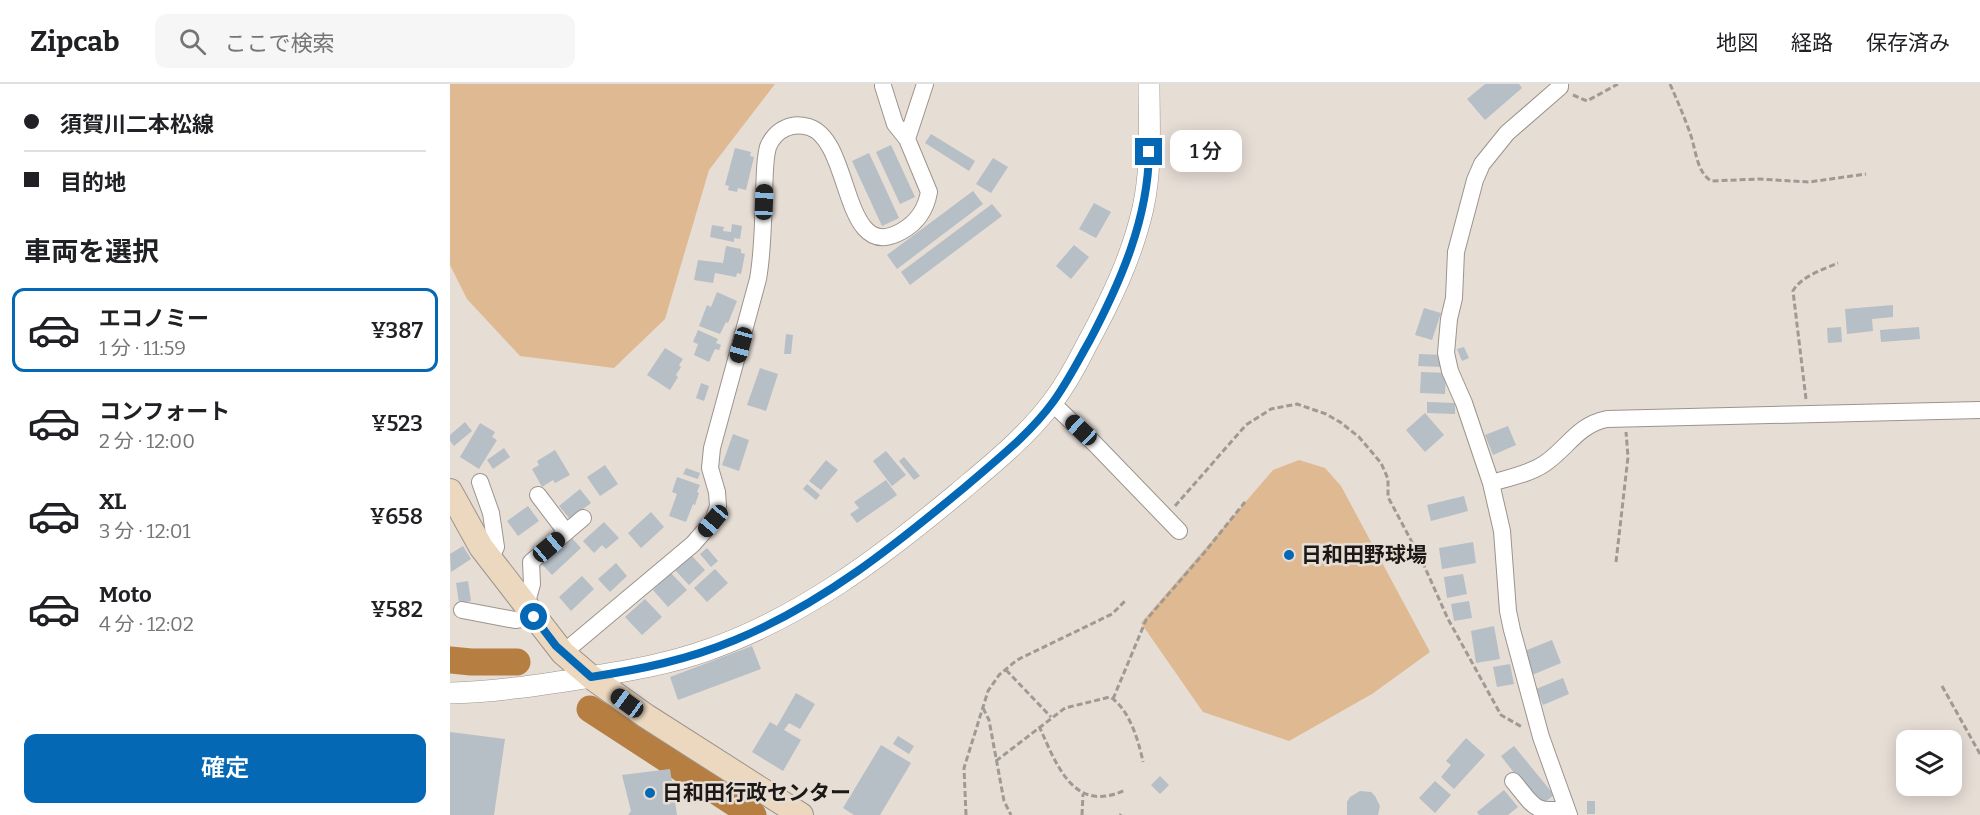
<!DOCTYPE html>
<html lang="ja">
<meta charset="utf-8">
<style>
:root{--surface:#fff;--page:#f6f6f6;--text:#202124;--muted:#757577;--line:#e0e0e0;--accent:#0468b5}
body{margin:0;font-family:Bitter,"Noto Sans JP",serif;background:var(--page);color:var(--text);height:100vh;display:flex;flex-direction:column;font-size:22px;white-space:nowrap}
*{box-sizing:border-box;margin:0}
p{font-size:20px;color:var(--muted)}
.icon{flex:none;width:33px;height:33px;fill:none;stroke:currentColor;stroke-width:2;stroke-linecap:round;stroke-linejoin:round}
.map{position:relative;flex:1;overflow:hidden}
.sheet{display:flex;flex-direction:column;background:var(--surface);width:450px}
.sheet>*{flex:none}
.guide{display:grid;align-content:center;height:132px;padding:0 24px;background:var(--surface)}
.controls{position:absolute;left:1446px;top:646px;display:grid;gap:12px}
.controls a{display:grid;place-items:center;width:66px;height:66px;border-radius:12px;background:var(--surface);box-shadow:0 3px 15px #0003;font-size:30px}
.end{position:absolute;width:27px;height:27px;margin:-14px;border:8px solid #0468b5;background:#fff;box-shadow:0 0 0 3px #fff}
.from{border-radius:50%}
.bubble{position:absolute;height:42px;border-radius:12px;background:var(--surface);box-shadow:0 3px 15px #0003;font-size:20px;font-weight:600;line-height:42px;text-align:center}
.car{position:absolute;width:18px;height:36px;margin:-18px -9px;border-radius:8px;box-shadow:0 0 4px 2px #0007;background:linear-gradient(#222 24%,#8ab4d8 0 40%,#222 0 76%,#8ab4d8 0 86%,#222 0)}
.guide b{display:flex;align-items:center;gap:21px;height:57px;font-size:22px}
.guide b+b{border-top:2px solid var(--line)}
.guide i{width:15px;height:15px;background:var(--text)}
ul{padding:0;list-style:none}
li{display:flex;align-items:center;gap:18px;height:84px;margin:0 12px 9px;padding:0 12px;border:3px solid transparent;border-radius:12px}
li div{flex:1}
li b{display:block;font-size:22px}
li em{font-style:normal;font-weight:600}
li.current{border-color:var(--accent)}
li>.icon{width:54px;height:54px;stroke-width:1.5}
h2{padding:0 24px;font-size:27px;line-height:72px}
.button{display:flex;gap:12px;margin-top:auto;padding:12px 24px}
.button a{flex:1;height:69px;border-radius:12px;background:var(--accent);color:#fff;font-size:24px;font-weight:600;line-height:69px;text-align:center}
header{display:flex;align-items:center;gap:36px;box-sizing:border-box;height:84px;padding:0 30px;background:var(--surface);border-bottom:2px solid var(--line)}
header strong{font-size:28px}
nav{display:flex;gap:33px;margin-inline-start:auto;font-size:21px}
.search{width:420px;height:54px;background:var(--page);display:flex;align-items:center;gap:15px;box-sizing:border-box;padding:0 21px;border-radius:12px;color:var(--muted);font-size:22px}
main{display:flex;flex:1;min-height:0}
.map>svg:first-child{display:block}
.green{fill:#dfb991}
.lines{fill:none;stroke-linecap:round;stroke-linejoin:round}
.river{stroke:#b67f41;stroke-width:27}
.building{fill:#b6bec6}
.minor-casing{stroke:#9c948c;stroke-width:18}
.tertiary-casing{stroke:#9c948c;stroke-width:22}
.secondary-casing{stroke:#9c948c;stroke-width:26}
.path{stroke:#a19a94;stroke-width:3;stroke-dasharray:6 3;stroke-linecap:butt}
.minor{stroke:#fff;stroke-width:16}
.tertiary{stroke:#fff;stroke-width:21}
.secondary{stroke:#ecd8bf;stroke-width:24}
.route{stroke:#0468b5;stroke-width:8}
.poi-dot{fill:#0468b5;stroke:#e6ddd5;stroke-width:2}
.labels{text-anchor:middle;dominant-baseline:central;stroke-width:5;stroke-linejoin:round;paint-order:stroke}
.poi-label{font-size:21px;font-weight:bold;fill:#1b1815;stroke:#e6ddd5;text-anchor:start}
</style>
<header>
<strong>Zipcab</strong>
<div class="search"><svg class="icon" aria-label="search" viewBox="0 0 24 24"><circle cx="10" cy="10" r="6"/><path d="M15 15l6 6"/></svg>ここで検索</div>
<nav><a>地図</a><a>経路</a><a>保存済み</a></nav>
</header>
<main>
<section class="sheet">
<div class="guide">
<b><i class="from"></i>須賀川二本松線</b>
<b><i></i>目的地</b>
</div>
<h2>車両を選択</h2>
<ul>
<li class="current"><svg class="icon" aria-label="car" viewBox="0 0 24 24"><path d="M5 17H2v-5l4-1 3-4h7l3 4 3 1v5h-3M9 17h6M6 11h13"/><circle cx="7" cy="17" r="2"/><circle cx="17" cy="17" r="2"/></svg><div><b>エコノミー</b><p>1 分 · 11:59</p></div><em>¥387</em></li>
<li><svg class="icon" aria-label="car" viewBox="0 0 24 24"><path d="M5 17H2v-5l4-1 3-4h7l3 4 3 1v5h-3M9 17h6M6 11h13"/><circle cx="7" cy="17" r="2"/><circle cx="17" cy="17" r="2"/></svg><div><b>コンフォート</b><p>2 分 · 12:00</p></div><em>¥523</em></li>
<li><svg class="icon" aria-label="car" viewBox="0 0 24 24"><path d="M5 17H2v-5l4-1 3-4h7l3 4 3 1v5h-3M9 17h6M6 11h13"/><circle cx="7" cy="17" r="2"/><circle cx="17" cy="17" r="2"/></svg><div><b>XL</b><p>3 分 · 12:01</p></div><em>¥658</em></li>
<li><svg class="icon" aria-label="car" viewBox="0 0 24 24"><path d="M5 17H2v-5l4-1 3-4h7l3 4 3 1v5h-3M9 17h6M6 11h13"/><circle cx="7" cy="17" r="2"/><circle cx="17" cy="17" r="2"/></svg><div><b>Moto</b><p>4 分 · 12:02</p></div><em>¥582</em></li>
</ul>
<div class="button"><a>確定</a></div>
</section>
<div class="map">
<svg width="1530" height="731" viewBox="0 0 1530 731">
<rect width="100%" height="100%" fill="#e6ddd5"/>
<path class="green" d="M0,0H325L259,86L215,235L164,284L70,272L17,215L0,181Z
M849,376L875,384L891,402L980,568L922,610L839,657L753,628L691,539L823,386Z"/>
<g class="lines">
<path class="river" d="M0,576L21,578H67
M140,625L303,731"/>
</g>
<path class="building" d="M1035,0H1069L1072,4L1035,36L1017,15Z
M481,50L525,77L519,87L475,59Z
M441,61L465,113L450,120L426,68Z
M285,64L301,68L300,72L304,73L296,106L288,104L287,108L278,106L279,102L275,101Z
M419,69L449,134L432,142L402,77Z
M543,74L558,83L541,109L526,100Z
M523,107L533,120L447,185L437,171Z
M644,119L661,128L646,154L629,145Z
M542,120L552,132L460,201L451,188Z
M282,140L292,142L290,155L284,154V158L260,153L262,141L274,143L273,147L281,148Z
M624,161L639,173L621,195L606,182Z
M276,162L291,165V169L295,170L291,190L287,189L286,193L265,189L263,199L244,196L248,176L273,179Z
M267,208L287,217L278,239L276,238L270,250L249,242L257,221L261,223Z
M1443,221V233L1422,235L1423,247L1397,250L1395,225Z
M974,224L991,229L982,256L965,251Z
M1391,243L1392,258L1378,259L1377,244Z
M1469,243L1470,255L1431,258L1430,246Z
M248,246L268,255L266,259L271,261L269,266L265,265L259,278L244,271L248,260L243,258Z
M336,250L343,251L341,270H334Z
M1014,263L1019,274L1012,277L1007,265Z
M215,264L233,275L229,281L231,283L226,291L228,293L220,306L197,291Z
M969,270L994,271L993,283L968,282Z
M310,284L328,290L316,327L297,321Z
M971,288L996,289L995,310L970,309Z
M251,299L259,302L254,317L246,314Z
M977,318L1005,319V330L977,329Z
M975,329L994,351L975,368L956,346Z
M15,338L22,347L4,362L0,357V351Z
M30,339L45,348L42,353L47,356L29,385L10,373Z
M1058,342L1066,361L1043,371L1035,351Z
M283,350L299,356L289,387L272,381Z
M54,364L60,373L43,385L37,376Z
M105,366L120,391L105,399L103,396L92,403L82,385L89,381L87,377Z
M436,367L456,391L442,402L423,377Z
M454,373L470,392L464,396L449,377Z
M376,376L388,386L371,406L359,397Z
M155,381L168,400L150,412L137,393Z
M236,384L250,389L248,395L233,390Z
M227,393L250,401L247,408L249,409L245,421L243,420L236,438L219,432L227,410L222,408Z
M436,396L447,411L407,439L400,430L409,424L404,418Z
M357,400L370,411L366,416L353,405Z
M130,405L141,419L120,435L109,422Z
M1014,412L1018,427L981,437L977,421Z
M78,422L89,437L68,452L57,437Z
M201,428L214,443L191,464L178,449Z
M154,438L169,454L156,465L152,461L144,469L133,457Z
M120,452L131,464L102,491L91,479Z
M1023,458L1026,479L992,485L989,464Z
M13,462L21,475L1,488L0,470Z
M257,464L268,477L261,483L250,470Z
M241,471L255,486L239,501L225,486Z
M166,479L177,492L160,508L148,495Z
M265,485L278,499L257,518L244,504Z
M221,489L237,506L218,523L203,506Z
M1013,490L1017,510L997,514L994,493Z
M132,492L144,505L121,527L109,513Z
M18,497L21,517L9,519L6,499Z
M195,515L212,533L192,551L175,533Z
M1019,517L1022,534L1004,537L1001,520Z
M1044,542L1050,575L1026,579L1021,547Z
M1102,556L1111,579L1082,591L1072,568Z
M302,562L311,585L228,616L220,593Z
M1060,580L1064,600L1047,603L1043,583Z
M1113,594L1119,610L1093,621L1086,605Z
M346,609L365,620L350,645L339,639L334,646L351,656L333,687L302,668L320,638L327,642Z
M0,648L55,655L44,731H0Z
M448,652L464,662L459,670L443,660Z
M1016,654L1035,671L1004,705L991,693L1001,681L996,677Z
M431,661L461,679L430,731H404L393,724Z
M1064,662L1104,711L1095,718L1086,717L1051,672Z
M220,685L227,731H178L181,727L172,691Z
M710,692L719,701L710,710L701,701Z
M985,697L1001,711L985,729L969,714Z
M1054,706L1068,723L1058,731H1029L1027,728Z
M910,707L921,708L925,712L930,722L928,731H897V718L900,713Z
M1137,717H1145V730H1137Z"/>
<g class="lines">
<g class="minor-casing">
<path id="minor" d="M1110,0V3L1057,49L1032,80L1025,96L1006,168L1004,214L999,235L996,269L1000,287L1014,319L1041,399L1052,447L1058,527L1062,546L1091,653L1119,731
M433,2L445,40L457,55
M602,319L645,360L729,447
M30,398L41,429L46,463L40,476
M1041,399C1058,394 1079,390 1094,380C1118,364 1127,341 1157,335L1530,326
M88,411L116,448
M76,522L82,500L81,478L133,434
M12,526L65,536L84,533
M113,569L243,460L263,437L268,422L267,408L260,384L262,364L308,195C313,167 313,138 314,109C315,95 314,77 318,63C321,55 328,47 336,44C344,40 351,41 359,43C403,57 391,182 452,147C468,138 476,125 479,108L457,55L475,0
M1063,697C1083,720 1083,731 1116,724"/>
</g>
<g class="tertiary-casing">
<path id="tertiary" d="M0,609C45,608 89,601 134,594C175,587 215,581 255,567C351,534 431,473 508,409C541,381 575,354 601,320C615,302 626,282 636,262C660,218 682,173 693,124C702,84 699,41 699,0"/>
</g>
<g class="secondary-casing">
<path id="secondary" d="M0,407L31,463L113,569L141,593L196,632L351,731"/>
</g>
<path class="path" d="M1220,0C1227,16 1234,32 1240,49C1246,65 1246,87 1261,97L1308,95L1359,98L1416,90
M1123,11L1137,17L1168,0
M1356,315L1343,207C1350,193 1374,185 1388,179
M725,422L796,341L821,325L847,320L876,330L890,338L909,353L931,379L938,395V413L972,477L998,535L1051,631L1072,643
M1166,478L1178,373L1176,348
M556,586L601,633
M1492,602L1530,670
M663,615L696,536L754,469L795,418
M533,624L539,636L554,717L561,731
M589,642C606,679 623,731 675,706
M546,677L615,624L660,613C679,624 689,658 693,678
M516,731L514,684L538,607L549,591L567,576L662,530L676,516
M632,731L633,710
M670,731L671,730"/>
<use href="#minor" class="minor"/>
<use href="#tertiary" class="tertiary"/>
<use href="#secondary" class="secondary"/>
</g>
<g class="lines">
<path class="route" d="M84,533L106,562L141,593C192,585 237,576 285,556C372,520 444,462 515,403C545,377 579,351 603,318C617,299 628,277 640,256C671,197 698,135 699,68"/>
</g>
<g class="poi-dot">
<circle cx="839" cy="471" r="6"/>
<circle cx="200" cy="709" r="6"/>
</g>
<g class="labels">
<g class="poi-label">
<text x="851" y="471">日和田野球場</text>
<text x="212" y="709">日和田行政センター</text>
</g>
</g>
</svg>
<div class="controls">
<a><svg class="icon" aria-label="layers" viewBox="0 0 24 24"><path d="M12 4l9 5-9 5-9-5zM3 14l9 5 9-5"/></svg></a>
</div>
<i class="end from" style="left:84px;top:533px"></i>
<i class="end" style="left:699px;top:68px"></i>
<div class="bubble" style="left:720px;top:46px;width:72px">1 分</div>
<i class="car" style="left:314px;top:118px;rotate:2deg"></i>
<i class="car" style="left:291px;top:261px;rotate:195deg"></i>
<i class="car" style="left:631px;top:346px;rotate:313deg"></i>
<i class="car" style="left:263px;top:437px;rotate:220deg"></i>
<i class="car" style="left:99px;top:463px;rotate:50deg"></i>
<i class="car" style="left:177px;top:619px;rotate:306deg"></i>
</div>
</main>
